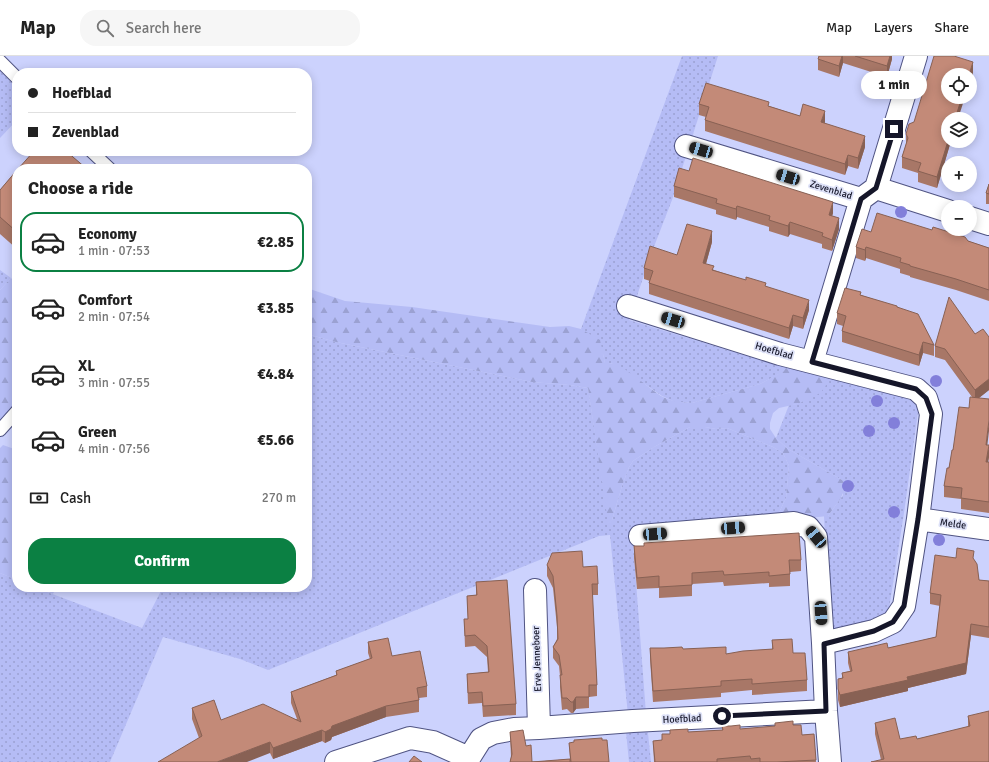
<!DOCTYPE html>
<meta charset="utf-8">
<style>
:root{--surface:#fff;--page:#f6f6f6;--text:#222;--muted:#767676;--line:#e0e0e0;--accent:#0b8043}
body{margin:0;font-family:Signika,sans-serif;background:var(--page);color:var(--text);height:100vh;display:flex;flex-direction:column;font-size:15px;white-space:nowrap}
*{box-sizing:border-box;margin:0}
p{font-size:13px;color:var(--muted)}
.icon{flex:none;width:22px;height:22px;fill:none;stroke:currentColor;stroke-width:2;stroke-linecap:round;stroke-linejoin:round}
.map{position:relative;flex:1;overflow:hidden}
.details{position:absolute;left:12px;top:108px;width:300px;height:428px;display:flex;flex-direction:column;background:var(--surface);border-radius:16px;box-shadow:0 2px 10px #0003}
.details>*{flex:none}
.hud{position:absolute;left:12px;top:12px;width:300px;height:88px;border-radius:16px;box-shadow:0 2px 10px #0003;display:grid;align-content:center;height:88px;padding:0 16px;background:var(--surface)}
.tools{position:absolute;left:941px;top:12px;display:grid;gap:8px}
.tools a{display:grid;place-items:center;width:36px;height:36px;border-radius:50%;background:var(--surface);box-shadow:0 2px 10px #0003;font-size:20px}
.end{position:absolute;width:18px;height:18px;margin:-9px;border:5px solid #151629;background:#fff;box-shadow:0 0 0 2px #fff}
.from{border-radius:50%}
.bubble{position:absolute;height:28px;border-radius:14px;background:var(--surface);box-shadow:0 2px 10px #0003;font-size:13px;font-weight:800;line-height:28px;text-align:center}
.car{position:absolute;width:12px;height:24px;margin:-12px -6px;border-radius:5px;box-shadow:0 0 3px 1px #0007;background:linear-gradient(#222 24%,#8ab4d8 0 40%,#222 0 76%,#8ab4d8 0 86%,#222 0)}
.hud b{display:flex;align-items:center;gap:14px;height:38px;font-size:15px}
.hud b+b{border-top:1px solid var(--line)}
.hud i{width:10px;height:10px;background:var(--text)}
ul{padding:0;list-style:none}
li{display:flex;align-items:center;gap:12px;height:60px;margin:0 8px 6px;padding:0 8px;border:2px solid transparent;border-radius:16px}
li div{flex:1}
li b{display:block;font-size:15px}
li em{font-style:normal;font-weight:800}
li.current{border-color:var(--accent)}
li>.icon{width:36px;height:36px;stroke-width:1.5}
h2{padding:0 16px;font-size:18px;line-height:48px}
.pay{display:flex;align-items:center;gap:10px;height:44px;padding:0 16px;font-size:15px}
.pay p{margin-inline-start:auto}
.primary-button{display:flex;gap:8px;margin-top:auto;padding:8px 16px}
.primary-button a{flex:1;height:46px;border-radius:16px;background:var(--accent);color:#fff;font-size:16px;font-weight:800;line-height:46px;text-align:center}
header{display:flex;align-items:center;gap:24px;box-sizing:border-box;height:56px;padding:0 20px;background:var(--surface);border-bottom:1px solid var(--line)}
header strong{font-size:19px}
nav{display:flex;gap:22px;margin-inline-start:auto;font-size:14px}
.search{width:280px;height:36px;background:var(--page);display:flex;align-items:center;gap:10px;box-sizing:border-box;padding:0 14px;border-radius:16px;color:var(--muted);font-size:15px}
.map>svg:first-child{display:block}
.grass{fill:url(#grass-dots)}
.forest{fill:url(#forest-firs)}
.lines{fill:none;stroke-linecap:round;stroke-linejoin:round}
.lane-casing{stroke:#505483;stroke-width:14}
.street-casing{stroke:#505483;stroke-width:24}
.lane{stroke:#fff;stroke-width:12}
.street{stroke:#fff;stroke-width:22}
.tree{fill:#827fda}
.wall{fill:#a87767}
.shaded-wall{fill:#886154}
.building{fill:#c38a78;stroke:#886154}
.route{stroke:#151629;stroke-width:5}
.labels{text-anchor:middle;dominant-baseline:central;stroke-width:3.5;stroke-linejoin:round;paint-order:stroke}
.street-label{font-size:10px;fill:#151629;stroke:#dde1f7}
</style>
<header>
<strong>Map</strong>
<div class="search"><svg class="icon" aria-label="search" viewBox="0 0 24 24"><circle cx="10" cy="10" r="6"/><path d="M15 15l6 6"/></svg>Search here</div>
<nav><a>Map</a><a>Layers</a><a>Share</a></nav>
</header>
<div class="map">
<svg width="989" height="706" viewBox="0 0 989 706">
<defs>
<pattern id="grass-dots" width="8" height="8" patternUnits="userSpaceOnUse"><rect width="8" height="8" fill="#b5bcf5"/><path d="M2 2h.1M6 6h.1" fill="none" stroke="#9ba1d2" stroke-width="1.8" stroke-linecap="round"/></pattern>
<pattern id="forest-firs" width="22" height="20" patternUnits="userSpaceOnUse"><rect width="22" height="20" fill="#b5bcf5"/><path d="M5 1l3.5 6h-7zM16 11l3.5 6h-7z" fill="#9ba1d2"/></pattern>
</defs>
<rect width="100%" height="100%" fill="#ccd2fd"/>
<path class="grass" d="M682,0H718L672,144L650,201L629,264L776,309L779,303L790,306L785,315L760,328L692,347L675,346L662,340L623,313L611,307L605,308L603,298L581,273Z
M0,15L17,32V64L0,82Z
M0,214L11,222L0,234Z
M307,278L336,286L532,326L569,329L588,332L609,467L612,464L622,430L629,411L633,405L654,391L690,371H705L716,373L727,372L773,391L783,397L789,410L786,442L776,463L632,473L646,658L651,706H629L626,676L628,659L610,479L599,480L268,614L240,603L163,581L110,706H0V517L17,524V531H34L142,572L163,531H307Z
M831,318L910,344C915,347 917,350 918,356L904,457L889,553L882,562L834,576L829,573L824,460H828L843,439L842,424L788,393L776,382L789,349L797,348Z"/>
<path class="forest" d="M11,222L17,228V348L0,367V234Z
M307,232L345,245L412,251L550,271L569,270L581,273L600,284L605,307C609,307 613,307 617,309C632,316 647,331 661,340C671,345 681,347 692,347L760,328L784,315L790,306L831,318L825,331L820,337L811,342L797,348L779,352L773,357L770,367V373L776,382L788,393L842,424C849,437 835,449 828,460L808,462L776,463L786,442L789,410L783,397L773,391L727,372L716,373L705,371H690L654,391L633,405L629,411L622,430L612,464L611,468L608,466L588,332L569,329L532,326L336,286L307,278Z
M3,389L17,394V524L0,517V392Z
M34,531H56L53,538Z"/>
<g class="lines">
<g class="lane-casing">
<path id="lane" d="M0,5L17,22
M91,95L110,113
M0,374L17,355"/>
</g>
<g class="street-casing">
<path id="street" d="M686,90L861,143
M876,132L948,155
M970,162L989,168
M628,250L780,298L916,333L926,342L931,358L918,463L904,550L893,566L874,575L823,587
M812,306L861,143L876,132L916,0
M918,463L989,473
M640,480L794,467L808,471L816,481L823,587L826,655L830,706
M535,534L539,672
M336,706L410,682L433,686L469,702L481,683L493,677L514,673L539,672L633,665L826,655"/>
</g>
<use href="#lane" class="lane"/>
<use href="#street" class="street"/>
</g>
<g class="tree">
<circle cx="901" cy="156" r="6"/>
<circle cx="936" cy="325" r="6"/>
<circle cx="877" cy="345" r="6"/>
<circle cx="894" cy="367" r="6"/>
<circle cx="869" cy="375" r="6"/>
<circle cx="848" cy="430" r="6"/>
<circle cx="894" cy="456" r="6"/>
<circle cx="939" cy="484" r="6"/>
</g>
<path class="wall" d="M819,0H892V3L887,21L843,7L839,21L818,14V3Z
M973,17L948,85H951L937,132L918,126V117L902,112V101L906,88V78Z
M699,48L769,50L800,60L825,66L824,67L865,91L858,113L848,110L845,119L705,75V64L706,61L699,59Z
M17,114V193L0,178V134Z
M689,115L833,157L832,160L839,173L832,195L822,192V188L790,178L788,181L769,175V171L737,161L736,164L716,158V154L674,141V130Z
M989,128V148H986V137Z
M871,176L968,185L989,192V245L956,234L910,221V220L900,217V213L866,202L865,205L856,202V191Z
M712,186L706,208L714,214L766,231L809,254L803,273L793,270L789,283L649,238V227L650,225L644,223V212Z
M861,239L897,251L934,289V300L923,297L919,310L842,286V275L843,270L837,268V257Z
M975,278L989,281V334L979,342L987,389L989,401L988,406H989V457L961,453V443L944,441V430L953,394L969,352L972,341L945,304L935,301V290Z
M634,490L801,504V515L790,516V530L769,531V527L724,530L723,526L692,528V540L659,542V532L637,533L634,502Z
M974,504L979,524L989,525V582L971,579L966,618L908,632V635L840,651L838,644V623L842,622V617L850,615L848,607V596L888,592L936,581L940,550L930,548V537Z
M547,509L583,511L598,528V539H592L597,629V640L589,641V652L576,653L573,657H571L567,653L562,654L560,631V620L559,610L553,602V591L557,583V571L553,532L547,520Z
M476,526L516,648V659L483,661L482,647L468,648L467,618L488,616L487,601L475,590L465,591L464,563H468L467,540L476,539Z
M772,584L793,597L807,624V635L752,639V634L721,637V641L653,646L650,603V592L683,593L726,598L772,593Z
M368,586L392,600L427,630V641L419,642V656L386,661L332,681L331,684L325,687L322,685L273,703L270,697L199,682L192,663V652L221,664L297,663L291,647V636L336,619V615L370,603L368,597Z
M968,660L989,706L881,704L875,678V667L900,683H917L968,671Z
M793,669L802,679L814,678L816,706H654L653,685L662,684L688,676L722,674V670L740,673Z
M510,676L526,690L532,706L570,703L569,687L602,684L609,706H510L511,701Z"/>
<path class="shaded-wall" d="M842,0H843V7L839,21V10Z
M890,0H892V3L887,21V10Z
M973,6V17L970,26V19H969Z
M962,41H965L958,63H955Z
M825,55V66L821,78V66Z
M865,80V91L858,113V102Z
M948,85H951L937,132V121Z
M848,99V110L845,119V108Z
M833,146V157L829,170V159Z
M737,150V161L736,164V153Z
M839,162V173L832,195V184Z
M790,166V178L788,181V170Z
M712,175V186L703,218V207Z
M866,191V202L865,205V194Z
M809,244V254L803,273V262Z
M793,259V270L789,283V272Z
M923,286V297L919,310V299Z
M989,323V334L975,345V334Z
M989,364V375L986,400V389Z
M989,389V401L986,417V406Z
M971,568V579L966,618L908,632V635L840,651V639L907,621Z
M576,641V653L573,657V646Z
M386,650V661L332,681L331,684L325,687V676L332,670Z
M322,674V685L273,703V692Z
M270,686V697L247,706H217Z"/>
<path class="building" d="M819,0H842L839,10L818,3Z
M855,0H890L887,10Z
M934,0H954L973,6L969,19H948V41H962L955,63H948V85L937,121L918,115L921,107L902,101L908,82L906,78L909,68L914,66Z
M706,27L769,46L768,50L800,60L803,48L825,55L821,66L865,80L858,102L848,99L845,108L705,64L709,51L699,48Z
M34,95H66L87,113H18Z
M693,102L833,146L829,159L839,162L832,184L822,180L823,177L790,166L788,170L769,164L770,160L737,150L736,153L716,147L717,143L674,130L679,112L689,115Z
M17,114V176L0,161V134Z
M989,128V138L986,137Z
M877,157L932,174L933,171L965,181L968,185L989,192V234L956,223L910,210V209L900,206L901,202L866,191L865,194L856,191L862,173L871,176Z
M687,168L712,175L703,207L714,210L712,214L746,224V221L766,227L765,230L809,244L803,262L793,259L789,272L649,227L653,215L644,212L650,190L677,199Z
M845,232L861,236L860,239L897,250V251L918,258L934,289L923,286L919,299L842,275L846,260L837,257Z
M949,241L975,278L983,273L989,281V323L975,334L945,293L935,290Z
M970,341L989,343V364L986,389H989L986,406H989V446L961,442L962,432L944,430L947,412H949L952,394H953L959,351L969,352Z
M799,477L801,504H789L790,518L769,520V516L724,519L723,515L692,517V529L659,531V520L637,522L634,490H644V487Z
M957,492L974,495L973,502L977,508L979,524L989,525V571L971,568L966,607L907,621L908,624L840,639L838,633V623L843,622L842,617L852,615L848,596L887,587L888,592L936,581L941,539L930,537L935,499L956,502Z
M582,495L583,511L597,510L598,528H592L597,629H589V641H576L573,646H571L567,642H562L560,619H562L559,599L553,591L558,583L557,560L553,520L547,509L552,497Z
M507,524L516,648L483,650L482,636L468,637L467,618L489,616L487,590L475,579L465,580L464,563H468L467,540L477,539L476,526Z
M388,582L392,600L420,595L427,630L417,632L419,644L386,650L332,670L331,673L325,676L322,674L273,692L270,686L217,706H158L202,680L192,652L214,644L221,664L263,648L301,666L291,636L337,619L336,615L372,602L368,586Z
M792,583L793,597H805L807,624L752,628V623L721,625V630L653,635L650,592H664L682,591L683,593L726,591V598L743,595L773,593L772,584Z
M989,655V706H871L884,703L875,667L895,662L900,683L916,680L917,683L970,670L968,660Z
M793,665V669H801L802,679L814,678L816,704L777,706H760V702L751,703L750,700L717,703V706H655L653,685L662,684V678H670V674L688,673V676L723,674L722,670H731L740,669V673L775,670V667Z
M523,674L526,690L531,689L532,706L570,703V706H510L512,698L510,676Z
M602,682V684H607L609,706H571L569,687L574,686V684Z
M414,700L422,706H409Z"/>
<g class="lines">
<path class="route" d="M722,660L826,655L824,588L874,575L893,566L904,550L918,463L932,358L926,342L916,333L812,306L861,143L876,132L894,73"/>
</g>
<g class="labels">
<g class="street-label">
<text transform="translate(831 134) rotate(17)">Zevenblad</text>
<text transform="translate(774 295) rotate(16)">Hoefblad</text>
<text transform="translate(953 468) rotate(8)">Melde</text>
<text transform="translate(537 603) rotate(-92)">Erve Jenneboer</text>
<text transform="translate(682 663) rotate(-3)">Hoefblad</text>
</g>
</g>
</svg>
<div class="tools">
<a><svg class="icon" aria-label="locate" viewBox="0 0 24 24"><circle cx="12" cy="12" r="6"/><path d="M12 2v4M12 18v4M2 12h4M18 12h4"/></svg></a>
<a><svg class="icon" aria-label="layers" viewBox="0 0 24 24"><path d="M12 4l9 5-9 5-9-5zM3 14l9 5 9-5"/></svg></a>
<a>+</a>
<a>−</a>
</div>
<i class="end from" style="left:722px;top:660px"></i>
<i class="end" style="left:894px;top:73px"></i>
<div class="bubble" style="left:861px;top:15px;width:66px">1 min</div>
<i class="car" style="left:701px;top:94px;rotate:287deg"></i>
<i class="car" style="left:788px;top:121px;rotate:287deg"></i>
<i class="car" style="left:673px;top:264px;rotate:287deg"></i>
<i class="car" style="left:733px;top:472px;rotate:86deg"></i>
<i class="car" style="left:655px;top:478px;rotate:86deg"></i>
<i class="car" style="left:816px;top:481px;rotate:320deg"></i>
<i class="car" style="left:821px;top:557px;rotate:176deg"></i>
<div class="hud">
<b><i class="from"></i>Hoefblad</b>
<b><i></i>Zevenblad</b>
</div>
<section class="details">
<h2>Choose a ride</h2>
<ul>
<li class="current"><svg class="icon" aria-label="car" viewBox="0 0 24 24"><path d="M5 17H2v-5l4-1 3-4h7l3 4 3 1v5h-3M9 17h6M6 11h13"/><circle cx="7" cy="17" r="2"/><circle cx="17" cy="17" r="2"/></svg><div><b>Economy</b><p>1 min · 07:53</p></div><em>€2.85</em></li>
<li><svg class="icon" aria-label="car" viewBox="0 0 24 24"><path d="M5 17H2v-5l4-1 3-4h7l3 4 3 1v5h-3M9 17h6M6 11h13"/><circle cx="7" cy="17" r="2"/><circle cx="17" cy="17" r="2"/></svg><div><b>Comfort</b><p>2 min · 07:54</p></div><em>€3.85</em></li>
<li><svg class="icon" aria-label="car" viewBox="0 0 24 24"><path d="M5 17H2v-5l4-1 3-4h7l3 4 3 1v5h-3M9 17h6M6 11h13"/><circle cx="7" cy="17" r="2"/><circle cx="17" cy="17" r="2"/></svg><div><b>XL</b><p>3 min · 07:55</p></div><em>€4.84</em></li>
<li><svg class="icon" aria-label="car" viewBox="0 0 24 24"><path d="M5 17H2v-5l4-1 3-4h7l3 4 3 1v5h-3M9 17h6M6 11h13"/><circle cx="7" cy="17" r="2"/><circle cx="17" cy="17" r="2"/></svg><div><b>Green</b><p>4 min · 07:56</p></div><em>€5.66</em></li>
</ul>
<div class="pay"><svg class="icon" aria-label="cash" viewBox="0 0 24 24"><path d="M3 7h18v10H3z"/><circle cx="12" cy="12" r="2"/></svg>Cash<p>270 m</p></div>
<div class="primary-button"><a>Confirm</a></div>
</section>
</div>
